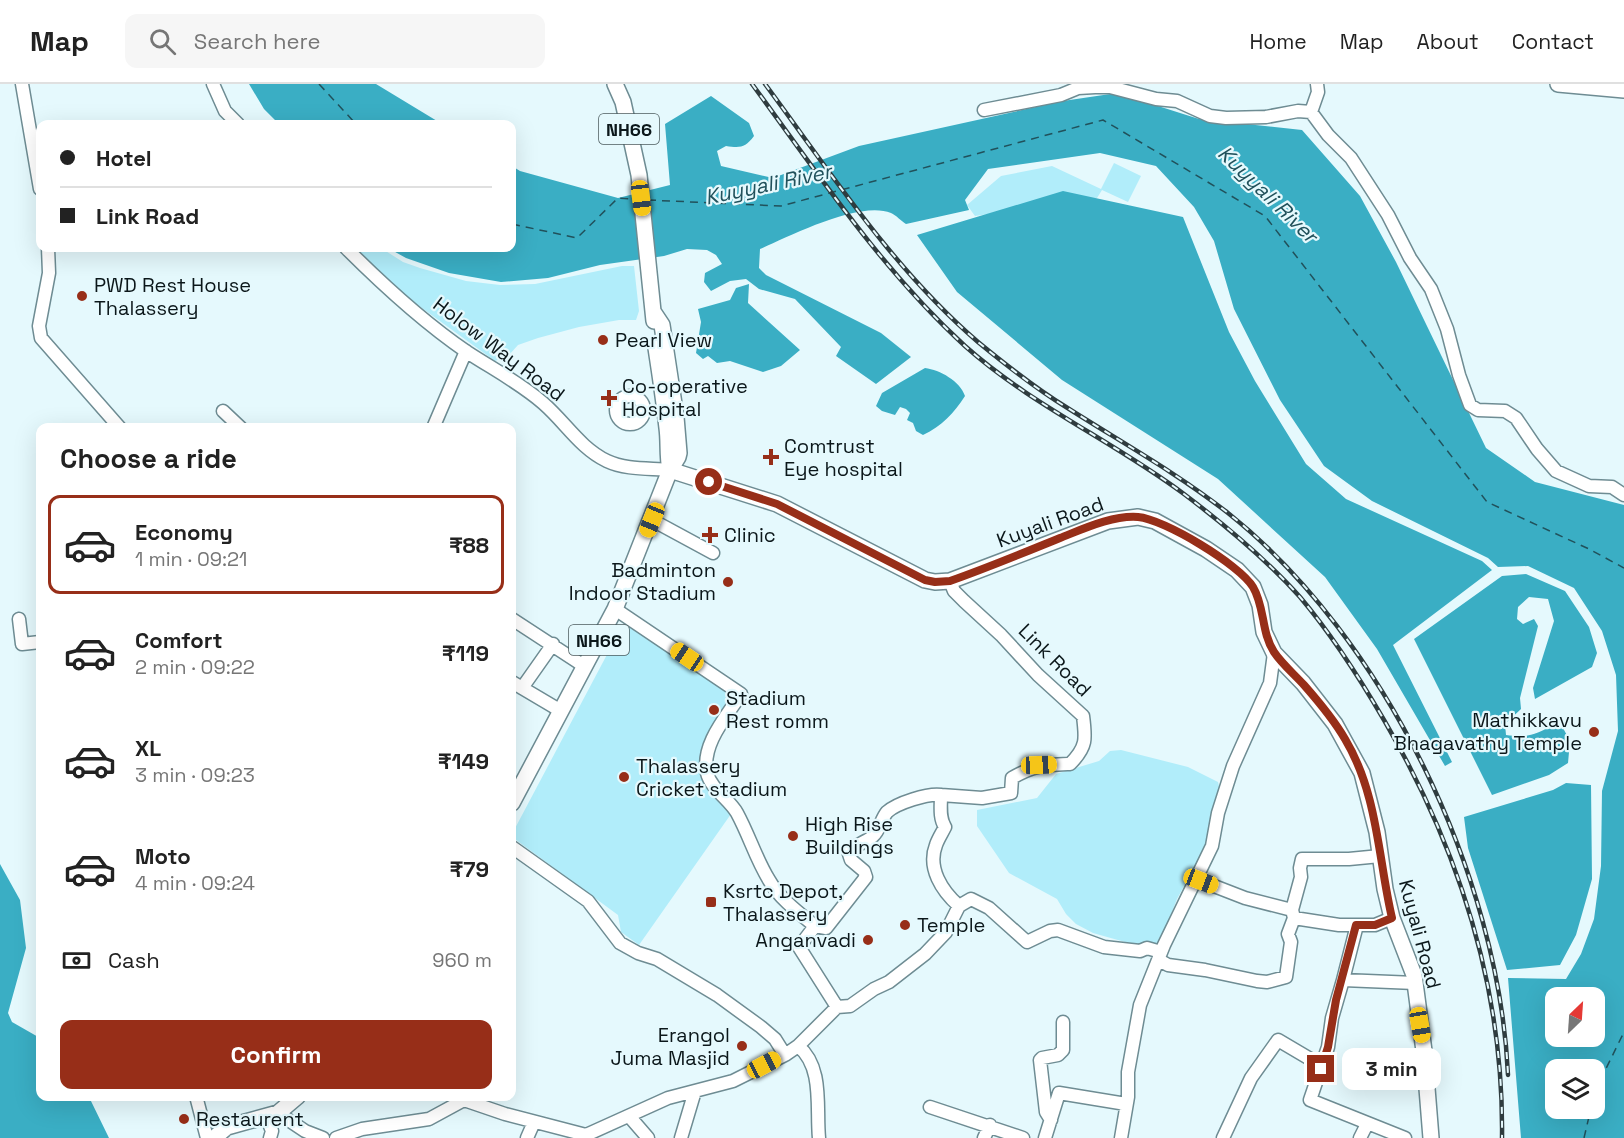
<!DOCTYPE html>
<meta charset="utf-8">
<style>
:root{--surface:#fff;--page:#f6f6f6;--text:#222;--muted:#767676;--line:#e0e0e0;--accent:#972e18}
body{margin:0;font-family:"Space Grotesk",sans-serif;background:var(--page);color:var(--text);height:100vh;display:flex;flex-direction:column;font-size:22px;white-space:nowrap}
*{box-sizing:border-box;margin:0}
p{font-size:20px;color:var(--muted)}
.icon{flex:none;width:33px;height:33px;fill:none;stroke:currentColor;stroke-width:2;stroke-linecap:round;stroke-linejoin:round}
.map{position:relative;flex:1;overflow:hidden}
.details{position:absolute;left:36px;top:339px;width:480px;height:678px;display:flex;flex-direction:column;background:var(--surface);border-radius:12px;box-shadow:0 6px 24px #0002}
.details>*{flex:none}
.hud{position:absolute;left:36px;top:36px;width:480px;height:132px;border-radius:12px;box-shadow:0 6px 24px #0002;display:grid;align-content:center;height:132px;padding:0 24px;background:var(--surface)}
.needle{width:39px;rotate:25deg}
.tools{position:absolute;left:1545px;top:903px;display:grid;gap:12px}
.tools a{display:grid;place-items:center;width:60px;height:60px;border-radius:12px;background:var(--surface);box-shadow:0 6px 24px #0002;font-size:30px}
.end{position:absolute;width:27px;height:27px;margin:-14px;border:8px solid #972e18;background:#fff;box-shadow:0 0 0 3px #fff}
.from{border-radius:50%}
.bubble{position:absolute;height:42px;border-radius:12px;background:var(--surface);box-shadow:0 6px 24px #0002;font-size:20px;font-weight:600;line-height:42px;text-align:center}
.car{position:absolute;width:18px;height:36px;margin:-18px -9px;border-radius:8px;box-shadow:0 0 4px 2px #0007;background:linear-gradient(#f5c518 24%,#345 0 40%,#f5c518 0 76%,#345 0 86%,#f5c518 0)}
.hud b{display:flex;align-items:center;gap:21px;height:57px;font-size:22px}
.hud b+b{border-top:2px solid var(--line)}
.hud i{width:15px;height:15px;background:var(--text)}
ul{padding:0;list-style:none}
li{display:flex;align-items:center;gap:18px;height:99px;margin:0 12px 9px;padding:0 12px;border:3px solid transparent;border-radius:12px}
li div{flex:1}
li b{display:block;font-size:22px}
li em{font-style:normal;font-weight:600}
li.current{border-color:var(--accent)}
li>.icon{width:54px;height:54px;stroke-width:1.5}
h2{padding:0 24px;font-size:27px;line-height:72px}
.pay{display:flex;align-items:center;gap:15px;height:66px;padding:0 24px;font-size:22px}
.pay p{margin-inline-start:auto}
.button{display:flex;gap:12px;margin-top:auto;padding:12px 24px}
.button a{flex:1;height:69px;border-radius:12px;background:var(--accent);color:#fff;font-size:24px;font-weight:600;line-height:69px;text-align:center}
header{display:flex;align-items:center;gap:36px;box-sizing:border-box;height:84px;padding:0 30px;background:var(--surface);border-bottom:2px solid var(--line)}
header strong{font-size:28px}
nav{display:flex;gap:33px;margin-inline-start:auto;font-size:21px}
.search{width:420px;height:54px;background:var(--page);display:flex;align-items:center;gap:15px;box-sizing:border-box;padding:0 21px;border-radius:12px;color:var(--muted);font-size:22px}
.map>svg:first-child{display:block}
.green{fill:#b1edfa}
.water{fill:#3aaec4;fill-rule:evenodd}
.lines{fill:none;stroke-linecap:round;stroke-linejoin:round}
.ferry{stroke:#21515b;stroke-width:1.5;stroke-dasharray:8 6;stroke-linecap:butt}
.minor-casing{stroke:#6e8c93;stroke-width:15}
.major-casing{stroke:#6e8c93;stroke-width:18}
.minor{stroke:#fff;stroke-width:12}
.major{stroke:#fff;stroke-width:15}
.rail-casing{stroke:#2f3c3f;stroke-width:4.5}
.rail{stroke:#e5f9fd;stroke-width:2;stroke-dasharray:7;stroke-linecap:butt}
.route{stroke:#972e18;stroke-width:8}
.poi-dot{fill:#972e18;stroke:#e5f9fd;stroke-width:2}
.labels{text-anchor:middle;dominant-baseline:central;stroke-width:4.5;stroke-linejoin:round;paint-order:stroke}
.shield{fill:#e5f9fd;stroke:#4c5b5e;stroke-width:1.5}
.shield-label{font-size:18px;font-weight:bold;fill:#0b171a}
.poi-label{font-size:20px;fill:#0b171a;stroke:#e5f9fd;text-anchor:start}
.street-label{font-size:20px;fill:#0b171a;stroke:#e5f9fd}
.water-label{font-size:21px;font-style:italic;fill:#21515b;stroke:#e5f9fd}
</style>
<header>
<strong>Map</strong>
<div class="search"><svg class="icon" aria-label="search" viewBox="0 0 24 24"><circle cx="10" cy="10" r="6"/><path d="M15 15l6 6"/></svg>Search here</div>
<nav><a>Home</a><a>Map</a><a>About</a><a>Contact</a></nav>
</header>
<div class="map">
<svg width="1624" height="1054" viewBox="0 0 1624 1054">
<rect width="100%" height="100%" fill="#e5f9fd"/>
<path class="green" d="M1114,79L1141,92L1128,118L1102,106L1097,114L975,132L967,121L1001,92L1052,82L1101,105Z
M353,164H381L403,178L420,184L466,197L500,201L535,200L622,182H634L639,227L636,236H619L579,243L538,254L518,261L509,271L495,277L397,206Z
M631,541L736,611L702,684L731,730L639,861L621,848L618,831L512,753V750L620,546Z
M1121,666L1188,683L1218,698L1220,706L1208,758L1177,815L1160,859L1152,863L1132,860L1093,849L1076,840L1066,830L1057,815L1009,789L977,742V726L1037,714L1056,690L1099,677L1110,667Z"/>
<path class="water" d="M249,0H376L442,40H279L264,25Z
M1117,9L1199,35L1302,46L1360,112L1396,178L1486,364L1535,398L1624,421V1054H1521L1508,894L1566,895L1581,870L1594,835L1601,782L1602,707L1618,647L1616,591L1602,547L1574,504L1528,482L1498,483L1488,474L1372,417L1324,382L1280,316L1234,225L1214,157L1194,123L1156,82L1100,69L988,85L965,116L969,126L906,140C901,137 896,131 891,129C860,116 790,152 760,165L759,184L766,191L881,249L911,273L876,300L836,272L841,263L795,215L759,205L746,195L730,197L711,207L704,198L705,189L722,180L716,171L707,166L687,165L664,172L600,181L548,194L501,198L449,189L406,174L388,164H512V82L520,87L618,114L670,101L665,40L711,12L749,39L754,52C745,64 740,64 726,62L717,67L721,82L773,94L859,62L1063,17ZM1556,914H1594V952H1556ZM1556,986H1594V1024H1556Z
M1063,107L1183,133L1229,248L1255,297L1306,380L1346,415L1482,477L1492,486L1393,561L1452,678L1445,682L1377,565L1325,493L1218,395L1062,296L957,208L917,151Z
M749,200L748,219L800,266L781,282L763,288L730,277L717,279L708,272L703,275L696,269L701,238L698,225L730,216L736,204Z
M925,284C940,286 960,297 965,312C954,329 942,342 923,351L916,347L913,339L907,336L910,329L906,325L900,323L895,331L882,327L876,322L882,309Z
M1526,490L1565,507L1589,543L1597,569L1592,583L1535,615L1533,604L1554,537L1548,515L1529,513L1518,523L1517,535L1523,540L1534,535L1538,542L1520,614L1521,625L1505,640L1506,651C1526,654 1536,651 1553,641L1563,644L1570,657L1568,679L1549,691L1492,711L1414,555L1502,492Z
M1566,699L1591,701L1592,795L1576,851L1560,881L1507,886L1468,764L1464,733L1553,706Z
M0,780L20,816L26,864L8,929L12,938L40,954V1012L89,1013L109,1054H0Z"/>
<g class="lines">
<path class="ferry" d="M319,0L356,40
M648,116L781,122L1103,36L1265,132L1487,418L1589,465L1624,484
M512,140L577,154L618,114L634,115
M1594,1009L1624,948
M1584,1054L1591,1024"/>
<g class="minor-casing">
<path id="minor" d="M22,0L40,105
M213,0L225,27L238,40
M1317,0L1318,8L1311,28L1328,51L1351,74L1388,131L1410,174L1431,205L1447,245L1459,291L1470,321L1478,326L1505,327L1516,334L1537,365L1556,387L1589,402L1612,403L1624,411
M984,26L1061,11L1078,4L1095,3H1110L1156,15L1177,17L1210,32L1226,34L1266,33L1298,27L1311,28
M48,164L49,189L39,242L41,254L120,344
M346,164C382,200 426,240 467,268C493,285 520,299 543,319C566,339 580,364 607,377C626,386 650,384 670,386
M616 326a14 14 0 1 1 28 0a14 14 0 1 1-28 0Z
M223,327L241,344
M433,344L466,267
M652,436L713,469
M950,497L954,507L964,517L1001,551L1038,591L1083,632C1086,655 1087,663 1070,680C1045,681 1034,681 1012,694L1011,709L982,714L941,711C941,722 939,734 945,743C942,749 938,755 936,761C927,784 942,807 959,822
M19,535L22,560L40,558
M512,535L584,582
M512,598L561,627
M522,604L553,560
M512,763L588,817L620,859L638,869L657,875L717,911L761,943L775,955L785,971L798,962L837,923L799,863L815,842C799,829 779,814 769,796C756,775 749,751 737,729C729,715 711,705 707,689C701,660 727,632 741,610L615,525
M1196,795L1245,814L1292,826
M1294,834L1339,841H1375L1392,834
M1357,841L1343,896L1415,899
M815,842L826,844L866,793L864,787L851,776L848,767C855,761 865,759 873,752C880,746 881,735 887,728C897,719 928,709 941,711
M1159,876L1168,881L1205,886L1257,897L1267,898L1286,893L1291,858L1288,850L1294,834L1292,826L1301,793L1300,784L1302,775H1349L1380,772
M1343,896L1332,934L1328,963L1310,1016L1405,1054
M837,923L850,922L874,905L889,898L925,870L946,848L959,822L971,815L989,824L1027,858L1050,847L1058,846L1104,863L1140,867L1147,864L1161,868
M798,962C824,983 816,1024 819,1054
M196,1012L207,1054
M930,1023L1023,1054
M278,1029L305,1047L323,1054
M266,1032L272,1047L270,1054
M629,1032L648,1054
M1051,1036L1046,1028L1040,976L1042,974L1058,971L1063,966V938
M336,1054L362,1045L429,1035L464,1016L505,1030L586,1051L668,1014L733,997L785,971
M527,1054L534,1038
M681,1054L695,1007
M984,1054L990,1041
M1045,1054L1059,1009L1126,1020
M1121,1054L1128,1013V988L1140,921L1164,861L1212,762L1218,729L1233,682L1270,599L1274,569
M1223,1054L1251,994L1278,956L1322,982
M1360,1054L1367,1040"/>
</g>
<g class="major-casing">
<path id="major" d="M615,0L623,18L639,91L654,237
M1558,0L1624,6
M656,264C660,290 664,317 667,344C669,358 667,372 670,386
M670,386L777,420L925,496L935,498L950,497L1108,437L1138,433L1155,437L1206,465L1237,486L1253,503L1260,521L1264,548L1274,569L1303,599L1335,640L1362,689L1377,748L1385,805L1392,834L1414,891L1424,967L1431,1054
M512,719L615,525L670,386L678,373L679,369L676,333L662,241L654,229
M214,1054L227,1043L278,1029L298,1012"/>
</g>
<use href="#minor" class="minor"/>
<use href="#major" class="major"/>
<g class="rail-casing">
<path id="rail" d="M752,0C819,91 881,185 965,262C1031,321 1113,357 1184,410C1225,441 1265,474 1300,513C1332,551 1359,593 1384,636C1459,765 1504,904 1502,1054
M765,0C831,89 893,185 978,258C1006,281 1035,304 1066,323C1121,358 1177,389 1228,429C1385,554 1499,792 1508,991"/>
</g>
<use href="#rail" class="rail"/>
</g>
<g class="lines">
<path class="route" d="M709,398L777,420L925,496L935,498L950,497C987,484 1023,469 1060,454C1083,445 1113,431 1138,433C1164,435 1240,481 1253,503C1265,523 1261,548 1274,568C1282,580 1294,590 1304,601C1319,618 1334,636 1345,655C1378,710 1378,774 1392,834L1375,841H1356L1336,916L1328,963L1321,985"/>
</g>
<g class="poi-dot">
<circle cx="82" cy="212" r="6"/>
<circle cx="603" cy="256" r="6"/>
<path d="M606 305h6v6h6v6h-6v6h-6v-6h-6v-6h6z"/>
<path d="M768 364h6v6h6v6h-6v6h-6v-6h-6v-6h6z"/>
<path d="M707 442h6v6h6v6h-6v6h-6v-6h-6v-6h6z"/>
<circle cx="728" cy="498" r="6"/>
<circle cx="714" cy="626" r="6"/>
<circle cx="1594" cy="648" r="6"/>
<circle cx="624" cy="693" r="6"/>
<circle cx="793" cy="752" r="6"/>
<rect x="705" y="812" width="12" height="12" rx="3"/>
<circle cx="905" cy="841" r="6"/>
<circle cx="868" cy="856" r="6"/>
<circle cx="742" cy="962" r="6"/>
<circle cx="184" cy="1035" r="6"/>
</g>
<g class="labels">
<g class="shield">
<rect x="599" y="30" width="60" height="30" rx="4.5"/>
<rect x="569" y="541" width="60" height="30" rx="4.5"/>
</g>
<g class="shield-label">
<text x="629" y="45">NH66</text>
<text x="599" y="556">NH66</text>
</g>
<g class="poi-label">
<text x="94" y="201">PWD Rest House<tspan x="94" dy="23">Thalassery</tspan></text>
<text x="615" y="256">Pearl View</text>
<text x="622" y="302">Co-operative<tspan x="622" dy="23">Hospital</tspan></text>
<text x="784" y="362">Comtrust<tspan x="784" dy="23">Eye hospital</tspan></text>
<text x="724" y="451">Clinic</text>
<text x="716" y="486" text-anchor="end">Badminton<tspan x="716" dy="23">Indoor Stadium</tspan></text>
<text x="726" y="614">Stadium<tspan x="726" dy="23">Rest romm</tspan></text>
<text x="1582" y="636" text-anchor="end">Mathikkavu<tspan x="1582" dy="23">Bhagavathy Temple</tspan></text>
<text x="636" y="682">Thalassery<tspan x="636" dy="23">Cricket stadium</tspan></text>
<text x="805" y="740">High Rise<tspan x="805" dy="23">Buildings</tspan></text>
<text x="723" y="807">Ksrtc Depot,<tspan x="723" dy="23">Thalassery</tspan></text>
<text x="917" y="841">Temple</text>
<text x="856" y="856" text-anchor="end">Anganvadi</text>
<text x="730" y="951" text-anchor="end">Erangol<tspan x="730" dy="23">Juma Masjid</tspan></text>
<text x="196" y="1035">Restaurent</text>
</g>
<g class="street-label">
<text transform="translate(499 265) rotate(37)">Holow Way Road</text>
<text transform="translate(1050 438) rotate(-20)">Kuyali Road</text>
<text transform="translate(1055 576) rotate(45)">Link Road</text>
<text transform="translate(1420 850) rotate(75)">Kuyali Road</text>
</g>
<g class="water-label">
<text transform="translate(768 100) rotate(-12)">Kuyyali River</text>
<text transform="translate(1268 110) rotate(44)">Kuyyali River</text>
</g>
</g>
</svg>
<div class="tools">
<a><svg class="needle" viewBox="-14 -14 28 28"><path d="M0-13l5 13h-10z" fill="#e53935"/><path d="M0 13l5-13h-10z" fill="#767676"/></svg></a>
<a><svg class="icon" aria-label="layers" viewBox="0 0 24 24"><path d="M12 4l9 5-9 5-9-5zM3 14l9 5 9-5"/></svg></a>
</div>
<i class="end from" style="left:709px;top:398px"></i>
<i class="end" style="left:1321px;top:985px"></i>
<div class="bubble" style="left:1342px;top:964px;width:99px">3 min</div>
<i class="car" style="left:641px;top:114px;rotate:173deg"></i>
<i class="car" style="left:652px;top:436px;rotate:202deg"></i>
<i class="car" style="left:687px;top:573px;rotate:304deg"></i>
<i class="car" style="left:1039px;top:681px;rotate:88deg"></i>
<i class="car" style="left:1201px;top:797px;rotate:111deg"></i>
<i class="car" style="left:1420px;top:941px;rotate:170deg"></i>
<i class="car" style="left:764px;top:981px;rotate:62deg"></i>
<div class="hud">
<b><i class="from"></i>Hotel</b>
<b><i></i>Link Road</b>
</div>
<section class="details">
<h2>Choose a ride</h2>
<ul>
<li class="current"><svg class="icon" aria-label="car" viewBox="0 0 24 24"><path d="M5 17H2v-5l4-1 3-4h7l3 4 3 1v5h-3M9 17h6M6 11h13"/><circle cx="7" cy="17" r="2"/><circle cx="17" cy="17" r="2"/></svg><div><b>Economy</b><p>1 min · 09:21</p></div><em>₹88</em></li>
<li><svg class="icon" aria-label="car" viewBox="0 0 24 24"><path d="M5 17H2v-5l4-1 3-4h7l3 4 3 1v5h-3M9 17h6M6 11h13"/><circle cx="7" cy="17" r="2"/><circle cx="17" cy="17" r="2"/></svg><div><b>Comfort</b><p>2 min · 09:22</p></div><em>₹119</em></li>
<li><svg class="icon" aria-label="car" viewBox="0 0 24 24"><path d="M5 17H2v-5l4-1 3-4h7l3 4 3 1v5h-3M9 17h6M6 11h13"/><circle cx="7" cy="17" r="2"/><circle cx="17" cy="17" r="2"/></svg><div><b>XL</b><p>3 min · 09:23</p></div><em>₹149</em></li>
<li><svg class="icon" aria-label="car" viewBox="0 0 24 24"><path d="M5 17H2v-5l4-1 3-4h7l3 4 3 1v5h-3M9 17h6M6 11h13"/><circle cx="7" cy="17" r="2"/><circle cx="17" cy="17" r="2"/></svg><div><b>Moto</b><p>4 min · 09:24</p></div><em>₹79</em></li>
</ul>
<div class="pay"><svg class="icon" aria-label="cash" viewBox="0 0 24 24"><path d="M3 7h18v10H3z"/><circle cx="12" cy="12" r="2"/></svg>Cash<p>960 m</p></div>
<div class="button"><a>Confirm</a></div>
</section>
</div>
